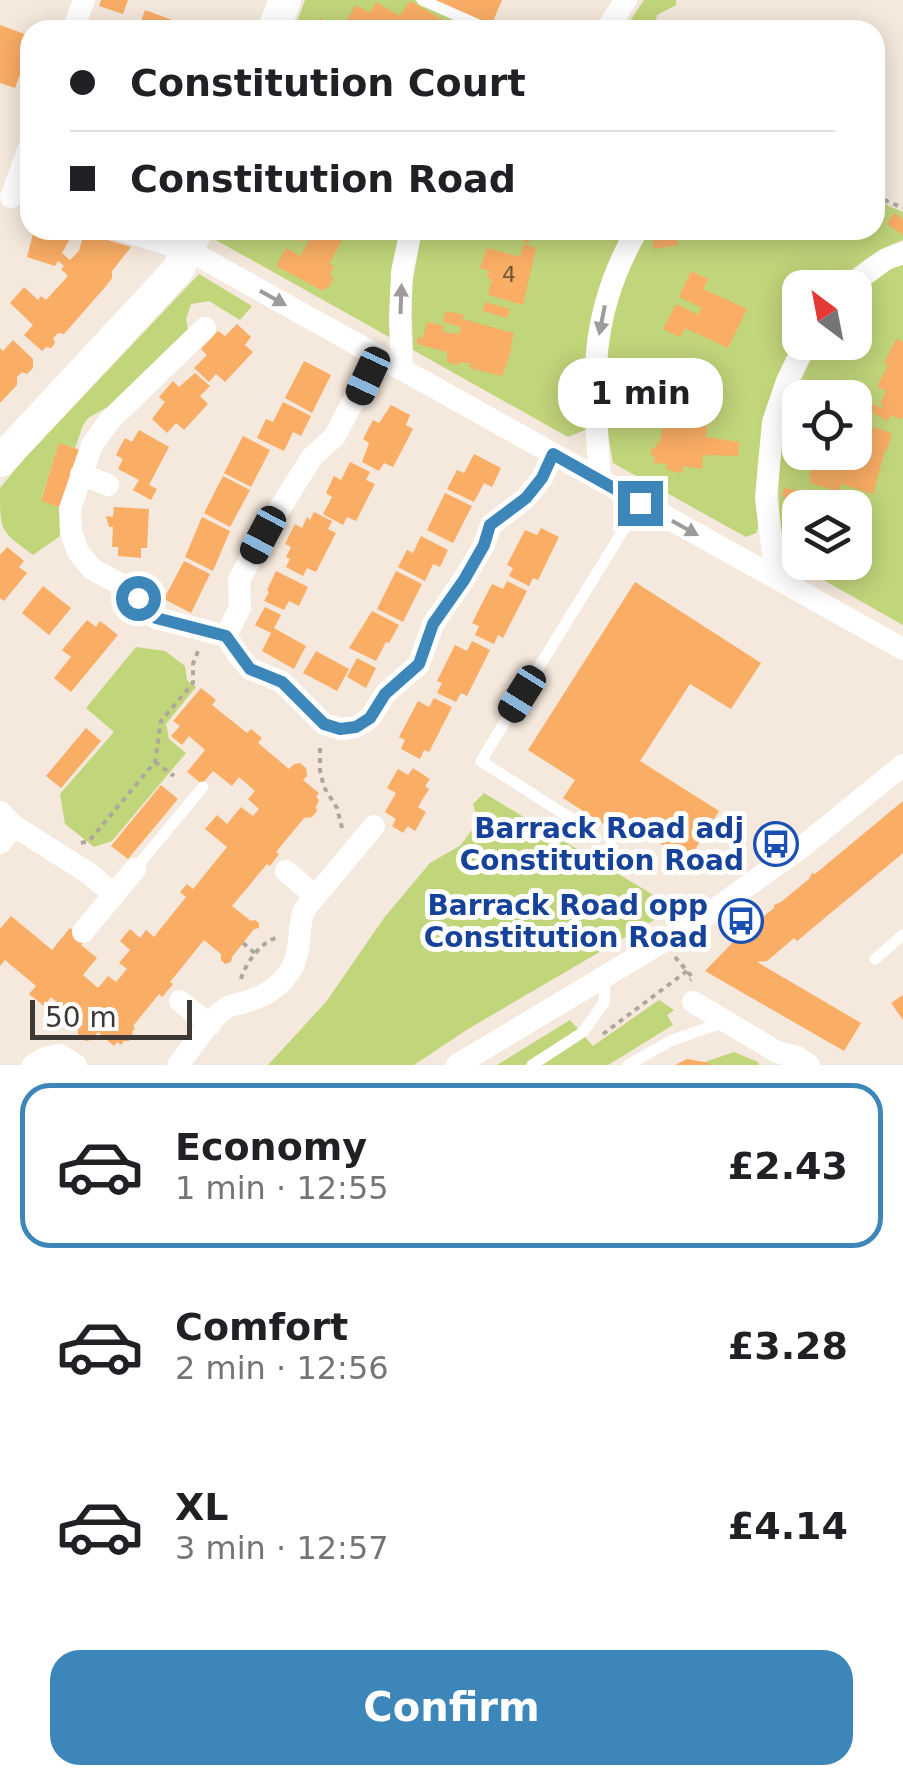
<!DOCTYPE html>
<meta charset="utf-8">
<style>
:root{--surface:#fff;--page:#f6f6f6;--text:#202124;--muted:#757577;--line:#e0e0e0;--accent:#3c86ba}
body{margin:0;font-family:"DejaVu Sans",sans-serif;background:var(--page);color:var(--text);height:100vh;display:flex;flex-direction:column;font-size:38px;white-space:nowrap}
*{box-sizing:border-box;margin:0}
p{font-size:32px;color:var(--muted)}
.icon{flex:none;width:55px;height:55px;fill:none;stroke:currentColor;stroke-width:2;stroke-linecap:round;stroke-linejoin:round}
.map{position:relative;height:1065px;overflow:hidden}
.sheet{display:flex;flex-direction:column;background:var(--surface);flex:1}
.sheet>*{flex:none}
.guide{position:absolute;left:20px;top:20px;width:865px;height:220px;border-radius:30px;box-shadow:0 5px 25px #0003;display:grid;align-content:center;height:220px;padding:0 50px;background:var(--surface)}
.needle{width:65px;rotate:328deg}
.buttons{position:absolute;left:782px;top:270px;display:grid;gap:20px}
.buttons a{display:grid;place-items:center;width:90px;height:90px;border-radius:20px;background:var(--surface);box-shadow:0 5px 25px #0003;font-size:50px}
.scale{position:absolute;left:30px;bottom:25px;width:162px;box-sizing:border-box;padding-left:10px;border:5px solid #3e3934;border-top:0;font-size:28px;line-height:35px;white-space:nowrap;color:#3e3934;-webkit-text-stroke:8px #fff;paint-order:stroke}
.end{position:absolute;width:45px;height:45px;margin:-22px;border:12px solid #3c86ba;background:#fff;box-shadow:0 0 0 5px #fff}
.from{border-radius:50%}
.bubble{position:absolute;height:70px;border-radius:30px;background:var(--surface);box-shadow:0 5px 25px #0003;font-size:32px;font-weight:700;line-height:70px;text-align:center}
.car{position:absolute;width:30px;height:60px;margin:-30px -15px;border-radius:12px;box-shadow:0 0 8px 2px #0007;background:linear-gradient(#222 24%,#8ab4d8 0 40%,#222 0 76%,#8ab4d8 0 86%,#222 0)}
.guide b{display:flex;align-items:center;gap:35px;height:95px;font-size:38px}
.guide b+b{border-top:2px solid var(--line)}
.guide i{width:25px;height:25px;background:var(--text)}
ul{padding:18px 0 0;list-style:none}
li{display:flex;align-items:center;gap:30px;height:165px;margin:0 20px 15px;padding:0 30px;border:5px solid transparent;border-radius:30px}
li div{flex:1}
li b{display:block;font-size:38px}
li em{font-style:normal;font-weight:700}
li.selected{border-color:var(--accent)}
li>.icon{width:90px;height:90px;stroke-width:1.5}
.action{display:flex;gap:20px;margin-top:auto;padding:20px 50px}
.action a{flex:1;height:115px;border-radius:30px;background:var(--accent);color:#fff;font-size:40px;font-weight:700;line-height:115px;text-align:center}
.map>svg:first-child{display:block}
.green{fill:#c1d57a;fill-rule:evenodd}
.building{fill:#f9ad65}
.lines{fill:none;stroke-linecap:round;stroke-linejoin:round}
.path{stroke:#afa69c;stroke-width:4;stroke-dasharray:5 5;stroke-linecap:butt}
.lane{stroke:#fff;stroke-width:11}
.street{stroke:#fff;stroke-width:22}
.secondary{stroke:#fff;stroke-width:32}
.oneway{fill:#9e9c9a}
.route{stroke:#3c86ba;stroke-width:12}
.labels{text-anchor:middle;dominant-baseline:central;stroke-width:10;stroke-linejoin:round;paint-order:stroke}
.number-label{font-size:22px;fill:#6d5640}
.transit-label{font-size:28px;font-weight:bold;fill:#164399;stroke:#fff;text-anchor:end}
</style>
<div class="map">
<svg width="903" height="1065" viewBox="0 0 903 1065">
<rect width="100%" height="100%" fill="#f5e8dc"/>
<path class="green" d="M305,0H415L483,30H294Z
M644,0H676V5L657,15L654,30H624Z
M875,200L903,212V240C874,250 855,266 833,287L800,288V332L782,367L762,427L757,474L758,528L756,533L746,537L613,463C597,377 605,305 650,230H875Z
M217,230H401L390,291L391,338L214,239Z
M422,230H626L595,302L585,366L587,426L585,430L568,437L413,350L411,291Z
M903,263V625L786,559C770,476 778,416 820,343L855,342V295L884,272ZM800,398H855V452H800ZM800,508H855V562H800Z
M199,274L252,306L240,320L209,301L191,304L186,319L188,329L113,404L88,418L83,425L75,448L59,444L41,500L62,508L60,536L33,555C0,530 0,533 0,488L24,459Z
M136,647L165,651L185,666L187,680L196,687L166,724L169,739L186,753L112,841L94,847L65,824L60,794L114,732L86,708Z
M484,793L675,908L468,1029L414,1065H268L326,1002L384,918L430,863L461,845L478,821L473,804Z
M659,1000L674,1010L667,1015L673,1025L608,1065H497L570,1020L593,1046Z
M734,1052L758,1062L759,1065H706L705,1062Z"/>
<path class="building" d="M101,0H128L123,14L99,6Z
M430,0H502L491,26Z
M410,1L460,30H313L320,18L341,30L356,5L370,13L376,2L400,16Z
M145,10L199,30H138Z
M0,25L30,36V47L15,88L0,83Z
M894,213L903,219V235L887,224Z
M34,230H75L62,253L70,260L79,251L84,233L131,247L112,271V278L106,286L64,334L58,333L53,338L55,343L51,348L46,347L42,351L24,335L33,325L10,303L24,287L38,300L41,296L46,300L68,276L61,269L64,266L58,261L55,266L27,257Z
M279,230H355L351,236L346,233L329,264L334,266L330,273L333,279L328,289L325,287L323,291L276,266L286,248L300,256L309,241L303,238L301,242Z
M511,230H534L528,243L508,234Z
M675,230L678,245L654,249L652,234Z
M786,230H810L795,241Z
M524,244L536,248L523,305L488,295L492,279L487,278L489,271L480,268L487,248L520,257Z
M691,271L708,279L703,289L747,309L728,348L685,328L680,337L663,329L676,304L699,315L700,311L702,308L679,297Z
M855,298L872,309L866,319L855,312Z
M485,302L510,309L507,318L483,311Z
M446,311L464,315L462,319L514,333L510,348H512L502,376L470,368L471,364L459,362L458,365L447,362V352L417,344L418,337L423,338L427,322L444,326L443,332L459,334L461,327L443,322Z
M237,324L251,337L245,345L253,352L225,382L216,374L209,382L194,368L207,355L201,349L218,331L225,336Z
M896,339L903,342V416L901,420L891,415L888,421L867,410L870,403L882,408L884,405L880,404L886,391L877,387L888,365L884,363Z
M13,340L33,359V368L27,374L22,372L17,377V385L0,403V348L3,351Z
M304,361L331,375L312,413L285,398Z
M195,373L210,386L200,396L208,404L184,430L176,423L167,433L152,419L165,402L159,397L173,381L179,387Z
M630,401L691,408L690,416L705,418L704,425H707L706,437L739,442L738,456L703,455L702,469L683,466V471L678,473L666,469L667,464L654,463L655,457L651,456L652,447L656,448L657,443H660L663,421L633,417L634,412L629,411Z
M283,402L311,416L301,436L293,432L284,451L257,438L266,419L273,422Z
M391,405L410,415L406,425L413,429L393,467L384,463L379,471L362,462L369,443L363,439L373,420L379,423Z
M789,421L800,425V435L786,430Z
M855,422L892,433L887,450H885L873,494L841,484L839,492L810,483L811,479L809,476L811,469L815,468L816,463L823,465L826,455L837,458L838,452H855Z
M139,430L169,447L149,485L157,489L151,500L133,490L139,480L118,469L123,459L116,455L120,447L125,438L132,442Z
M787,433L800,438V452H810L809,458L781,450Z
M243,436L270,450L251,487L224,473Z
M59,443L80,450L62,508L41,501Z
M474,454L501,468L492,487L484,483L474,502L447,489L457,470L464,473Z
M350,462L370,472L366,480L375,484L356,521L347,517L343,525L323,514L332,497L326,493L334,476L341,480Z
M223,476L250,490L230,527L204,513Z
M784,488L799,491L797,501L782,497Z
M445,493L472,506L453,543L427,530Z
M114,507L149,509L147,548H141V558L118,556V547H112L113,527H109L106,516L113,517Z
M855,511L867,514L866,519L871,524L869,529L863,531L856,558L860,563L859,568L854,570L852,575L805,564L855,562Z
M314,512L332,521L328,529L336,533L316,572L307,568L303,576L286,567L290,559L286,557L291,547L285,544L295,524L302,528L307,517L310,520Z
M202,517L230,531L213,571L185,557Z
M541,528L559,537L538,580L533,578L529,586L509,576L513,568L507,565L525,530L537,535Z
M421,536L448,550L440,567L433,564L425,581L398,567L407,550L413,553Z
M7,547L24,561L19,567L27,573L4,601L0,598V555Z
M184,561L210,574L191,613L164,599Z
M276,571L308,587L299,606L289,601L284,610L264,601L269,592L267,590Z
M396,571L422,584L403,622L377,609Z
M507,581L527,591L503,638L498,635L494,644L475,635L479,626L472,623L492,584L503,589Z
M635,582L761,663L731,709L690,684L640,761L719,811L688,861L612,813L605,825L563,798L575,780L528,750Z
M43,586L71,608L49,635L22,613Z
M265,607L281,615L274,628L306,646L294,669L262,651L271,633L255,625Z
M372,611L399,625L389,643L386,642L376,661L349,648Z
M87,620L96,627L100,621L118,635L71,692L54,678L71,657L62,650Z
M472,641L490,650L467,696L461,693L456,702L437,693L442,683L437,681L455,645L467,651Z
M316,651L349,669L337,691L303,673Z
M357,658L376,668L366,688L347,677Z
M201,688L216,700L212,705L247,733L251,729L262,738L258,743L289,769L294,764L300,763L306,768L307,776L303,780L319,793L316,797L319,800L316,807L317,811L312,817L304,818L276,852L279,854L270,866L267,864L232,906L251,921L255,920L259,923V928L254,929L232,957L231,962L225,964L221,960V954L204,940L170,982L173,984L162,997L159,994L133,1026L135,1028L132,1032L133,1036L129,1041H124L121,1045L117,1042L114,1046L98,1032L91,1040L86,1041L78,1034V1029L83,1024L51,997L44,1006L29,994L36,986L5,960L0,966V929L11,916L52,950L70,928L85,940L81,945L97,958L83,975L98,988L108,976L116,982L127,969L119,963L130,950L120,941L130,929L140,938L146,930L154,937L186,897L180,892L187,884L193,889L227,847L205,829L217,815L227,824L241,807L253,816L259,809L248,799L255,791L239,777L232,786L213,771L202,784L187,772L205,750L189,736L182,745L171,736L180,726L173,721Z
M434,698L452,707L429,752L424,750L420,759L401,749L405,740L399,737L418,701L429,707Z
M86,728L101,741L61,788L46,776Z
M413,768L430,779L425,786L429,789L418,807L426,812L415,831L408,826L403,833L392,826L396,819L385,812L396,793L387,788L398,769L408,775Z
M161,785L178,799L128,859L111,846Z
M903,801V853L797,941L794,938L767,961L757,962L861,1023L844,1051L705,971L737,938L774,908V905L781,902L809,879L812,873L815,874Z
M903,995V1020L891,1003Z
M687,1059L710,1063V1065H675Z"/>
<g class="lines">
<path class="path" d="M875,196L903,208
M320,748V771L324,787L337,808L342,828
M155,762L174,776
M81,843L89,841L155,762L161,721L193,683V664L198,651
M243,943L256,954
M675,957L693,978L690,980
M241,979C246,962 263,939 280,937
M603,1034L687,971"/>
<path class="lane" d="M422,0L490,30
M581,825L481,761L640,503
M135,869L203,787
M875,959L903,935
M532,1065L583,1032L604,1003L605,978
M628,1065L670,1041L724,1022"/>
<path class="street" d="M73,30L84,0
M606,30L626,0
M11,197L30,145
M121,230L188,250L903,649
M847,288L886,259L903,253
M205,328L110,420L92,445L70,509L71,532L78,552L92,569L120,584L156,618L226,636
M402,370L400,319L402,272L411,230
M81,474L108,485
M600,479C593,384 587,316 637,230
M776,578L766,498L773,422L787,381L806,342
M226,636L239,656L250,669L282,682L324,724L341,729L356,727L370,718L385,694L419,664L433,624L464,579L484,545L491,525L526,498L542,478L553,454
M226,636L240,607L239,580L263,535L312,457L335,436L351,405L359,396L377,356
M0,812L14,826L0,843
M14,826L90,874L114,895
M286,871L315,896
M83,932L135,869
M180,1001L210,1025
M693,1002L777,1052L797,1057L809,1065
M33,1065L45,1058L60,1055L76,1065
M178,1065C191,1049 212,1014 230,1006C232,1005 244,1003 245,1002C263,997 280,987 290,971C302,953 297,930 304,910L374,826
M457,1065L704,917L802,847L903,765"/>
<path class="secondary" d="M273,30L285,0
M0,461L177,271L197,230"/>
</g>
<defs><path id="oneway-solid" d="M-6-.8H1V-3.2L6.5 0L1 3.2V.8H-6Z" transform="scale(2.5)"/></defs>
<g class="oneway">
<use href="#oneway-solid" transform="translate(273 298) rotate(29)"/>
<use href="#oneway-solid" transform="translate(401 299) rotate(-88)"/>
<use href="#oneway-solid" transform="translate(602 320) rotate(101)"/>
<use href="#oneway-solid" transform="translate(685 528) rotate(29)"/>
</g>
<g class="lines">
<path class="route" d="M138,598L156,618L226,636L250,669L282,682L324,724L340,729L356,727L370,718L385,694L419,664L433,624L464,580L484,545L490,525L526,498L542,478L553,454L640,503"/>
</g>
<defs>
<g id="bus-ring" transform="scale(2.25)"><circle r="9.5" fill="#fff" stroke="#1a4fb4" stroke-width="1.5"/><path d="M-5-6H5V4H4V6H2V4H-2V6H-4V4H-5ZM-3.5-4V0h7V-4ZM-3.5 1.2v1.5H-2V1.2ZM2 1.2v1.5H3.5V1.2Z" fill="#1a4fb4"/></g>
</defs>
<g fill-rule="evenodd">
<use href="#bus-ring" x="776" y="844"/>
<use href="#bus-ring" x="741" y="921"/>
</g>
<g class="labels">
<g class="number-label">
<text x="509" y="274">4</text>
</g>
<g class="transit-label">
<text x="744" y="828">Barrack Road adj<tspan x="744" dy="32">Constitution Road</tspan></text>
<text x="708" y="905">Barrack Road opp<tspan x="708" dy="32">Constitution Road</tspan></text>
</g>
</g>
</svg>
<div class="buttons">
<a><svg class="needle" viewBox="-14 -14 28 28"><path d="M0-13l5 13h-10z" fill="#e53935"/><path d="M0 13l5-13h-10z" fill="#757577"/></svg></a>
<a><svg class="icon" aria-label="locate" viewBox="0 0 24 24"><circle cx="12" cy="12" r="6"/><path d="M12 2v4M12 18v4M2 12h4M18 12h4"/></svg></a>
<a><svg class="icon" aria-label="layers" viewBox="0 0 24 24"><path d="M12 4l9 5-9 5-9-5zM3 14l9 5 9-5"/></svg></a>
</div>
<div class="scale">50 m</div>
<i class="end from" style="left:138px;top:598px"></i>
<i class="end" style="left:640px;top:503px"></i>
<div class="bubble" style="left:558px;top:358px;width:165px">1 min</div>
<i class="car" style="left:368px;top:376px;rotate:205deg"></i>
<i class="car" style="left:263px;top:535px;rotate:208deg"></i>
<i class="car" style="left:522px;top:694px;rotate:212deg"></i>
<div class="guide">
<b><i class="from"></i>Constitution Court</b>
<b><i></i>Constitution Road</b>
</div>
</div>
<section class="sheet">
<ul>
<li class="selected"><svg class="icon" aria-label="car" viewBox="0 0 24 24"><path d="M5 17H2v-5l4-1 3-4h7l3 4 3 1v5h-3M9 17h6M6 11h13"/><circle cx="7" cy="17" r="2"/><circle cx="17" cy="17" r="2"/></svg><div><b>Economy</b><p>1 min · 12:55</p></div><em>£2.43</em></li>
<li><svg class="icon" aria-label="car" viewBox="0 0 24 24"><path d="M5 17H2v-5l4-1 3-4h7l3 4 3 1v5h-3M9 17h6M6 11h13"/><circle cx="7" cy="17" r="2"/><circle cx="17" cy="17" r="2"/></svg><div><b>Comfort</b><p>2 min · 12:56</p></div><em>£3.28</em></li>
<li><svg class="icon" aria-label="car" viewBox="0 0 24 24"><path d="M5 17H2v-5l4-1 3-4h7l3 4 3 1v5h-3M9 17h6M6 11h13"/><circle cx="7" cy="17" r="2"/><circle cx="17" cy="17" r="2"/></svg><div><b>XL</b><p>3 min · 12:57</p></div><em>£4.14</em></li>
</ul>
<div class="action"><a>Confirm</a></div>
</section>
